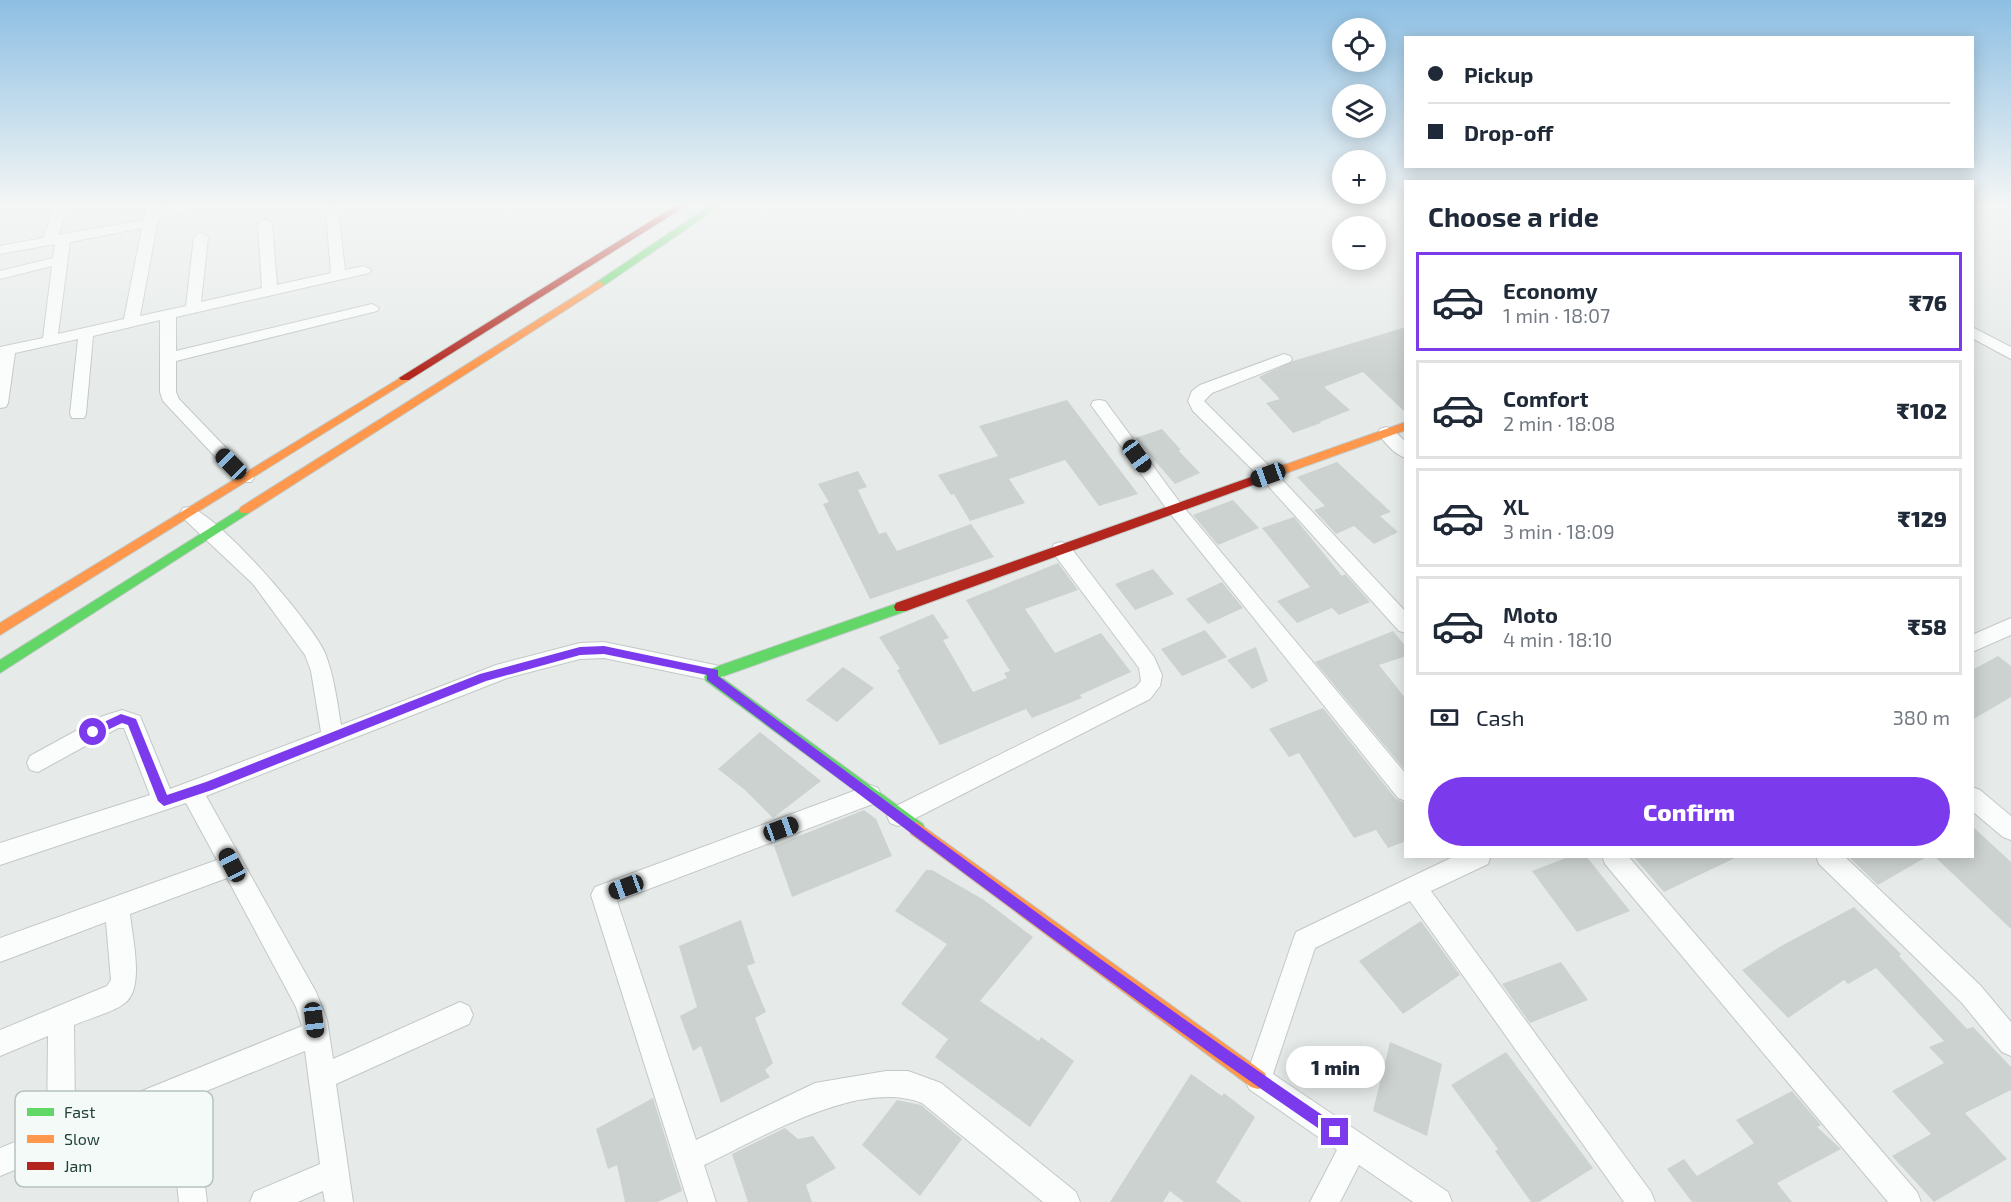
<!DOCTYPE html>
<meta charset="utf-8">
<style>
:root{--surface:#fff;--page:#f6f6f7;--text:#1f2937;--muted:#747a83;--line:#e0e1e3;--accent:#7c3aed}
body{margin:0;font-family:"Exo 2",sans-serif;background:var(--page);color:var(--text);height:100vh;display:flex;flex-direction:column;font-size:22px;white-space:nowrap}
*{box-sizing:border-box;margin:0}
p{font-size:20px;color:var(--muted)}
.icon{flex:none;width:33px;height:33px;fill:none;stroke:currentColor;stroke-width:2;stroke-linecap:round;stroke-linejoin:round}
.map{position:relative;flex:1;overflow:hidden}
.panel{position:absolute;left:1404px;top:180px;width:570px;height:678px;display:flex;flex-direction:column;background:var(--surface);border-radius:0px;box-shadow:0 3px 15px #0003}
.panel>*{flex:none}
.hud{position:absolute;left:1404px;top:36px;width:570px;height:132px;border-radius:0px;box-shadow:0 3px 15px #0003;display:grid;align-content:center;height:132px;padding:0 24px;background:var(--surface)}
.tools{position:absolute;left:1332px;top:18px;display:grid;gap:12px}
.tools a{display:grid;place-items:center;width:54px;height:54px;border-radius:50%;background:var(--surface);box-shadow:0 3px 15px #0003;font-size:30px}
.end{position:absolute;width:27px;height:27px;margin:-14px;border:8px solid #7c3aed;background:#fff;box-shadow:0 0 0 3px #fff}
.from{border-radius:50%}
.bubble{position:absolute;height:42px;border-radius:21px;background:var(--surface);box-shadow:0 3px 15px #0003;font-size:20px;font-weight:800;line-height:42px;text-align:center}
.car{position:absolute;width:18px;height:36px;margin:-18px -9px;border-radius:8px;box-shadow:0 0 4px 2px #0007;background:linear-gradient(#222 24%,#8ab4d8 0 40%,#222 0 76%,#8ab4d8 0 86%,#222 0)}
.hud b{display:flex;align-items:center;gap:21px;height:57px;font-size:22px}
.hud b+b{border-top:2px solid var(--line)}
.hud i{width:15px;height:15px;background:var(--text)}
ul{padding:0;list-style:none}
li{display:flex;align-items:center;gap:18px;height:99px;margin:0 12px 9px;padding:0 12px;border:3px solid var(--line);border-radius:0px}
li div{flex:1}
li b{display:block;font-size:22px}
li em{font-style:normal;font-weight:800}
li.current{border-color:var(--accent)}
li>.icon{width:54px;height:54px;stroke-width:1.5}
h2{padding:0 24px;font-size:27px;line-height:72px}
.pay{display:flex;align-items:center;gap:15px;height:66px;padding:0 24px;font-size:22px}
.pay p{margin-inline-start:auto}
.button{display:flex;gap:12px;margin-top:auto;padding:12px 24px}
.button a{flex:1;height:69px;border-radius:36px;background:var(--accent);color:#fff;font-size:24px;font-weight:800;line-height:69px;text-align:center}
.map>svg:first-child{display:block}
.building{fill:#ccd2d0}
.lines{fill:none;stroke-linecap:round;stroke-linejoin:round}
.street-casing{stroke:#c3c8c6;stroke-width:2}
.fast-casing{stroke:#c1c9c6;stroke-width:2}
.slow-casing{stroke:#c1c9c6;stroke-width:2}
.jam-casing{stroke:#c1c9c6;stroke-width:2}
.street{fill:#fbfcfc;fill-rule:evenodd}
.fast{fill:#63d668;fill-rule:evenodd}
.slow{fill:#ff974d;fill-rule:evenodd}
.jam{fill:#b3261e;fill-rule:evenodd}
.route{fill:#7c3aed}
.key{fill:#f4faf7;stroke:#b5c2be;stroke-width:1.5}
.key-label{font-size:16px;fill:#21403a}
</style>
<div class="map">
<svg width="2011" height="1202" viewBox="0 0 2011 1202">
<rect width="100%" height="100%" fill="#e6ebe9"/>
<path class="building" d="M1406,327V413L1363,372L1324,387L1350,410L1320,422L1321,423L1293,433L1266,403L1280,399L1259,377L1293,361Z
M1067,400L1138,494L1099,506L1065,460L1009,479L1025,503L970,521L954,494L951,495L938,475L998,456L979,426Z
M1162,429L1181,450H1178L1200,473L1175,484L1135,438Z
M1337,462L1391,512L1380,516L1398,532L1374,544L1354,526L1336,534L1314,510L1325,506L1297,477Z
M858,471L867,487L858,490L879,534L886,532L897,551L971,524L994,557L870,599L823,504L829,502L818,484Z
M1233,500L1259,528L1218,545L1193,515Z
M1294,517L1342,576L1345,574L1370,602L1339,615L1332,608L1297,623L1277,601L1310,587L1262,528Z
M1058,563L1078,590L1025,609L1055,653L1101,633L1131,672L1080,695L1082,698L1032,718L1026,709L940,745L897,670L900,669L879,637L933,614L949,638L943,640L973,692L1007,678L1004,673L1010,671L966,600Z
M1153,569L1174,594L1135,610L1115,584Z
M1222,582L1243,608L1208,624L1186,599Z
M1205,630L1227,657L1182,676L1161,649Z
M1393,631L1406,647V656L1379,665L1406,699L1405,770L1315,662Z
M1256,647L1268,681L1252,689L1227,660Z
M1998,656L2011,666V697L1972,720V670Z
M843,667L874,688L837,722L806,700Z
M1323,708L1396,799L1405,803L1406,841L1388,848L1376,830L1354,838L1299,753L1289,757L1269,729Z
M760,732L821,781L773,818L745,790L718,769Z
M864,810L876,819L892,856L792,897L774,846Z
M1972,826L2011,862V929L1934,856H1972Z
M1571,856H1586L1630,911L1577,932L1532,871Z
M1633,856H1739L1664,892Z
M1848,856H1928L1878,885Z
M926,870H932L984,900L1033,937L980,1001L1039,1041L1041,1037L1074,1061L1030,1127L935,1057L948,1039L901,1004L947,944L895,911Z
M1854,907L1901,954L1899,956L1967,1029L1973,1027L2011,1067V1090L1965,1113L2007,1159L1934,1202L1892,1156L1931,1134L1892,1091L1944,1063L1929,1047L1944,1041L1876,968L1848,984L1844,980L1788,1018L1742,970L1783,945Z
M741,920L755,963L747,966L766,1012L755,1018L773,1063L765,1070L770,1077L721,1103L701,1046L693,1051L680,1016L697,1007L679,946Z
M1421,921L1460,975L1403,1014L1359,961Z
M1561,962L1588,1000L1530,1023L1502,984Z
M1390,1042L1442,1064L1427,1136L1373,1111Z
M1506,1052L1593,1168L1539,1202H1531L1495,1151L1498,1149L1451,1085Z
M1191,1074L1222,1096L1224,1093L1255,1117L1216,1182L1242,1202H1184L1170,1191L1163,1202H1110Z
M1792,1091L1821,1125L1817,1127L1841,1149L1777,1183L1792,1202H1692L1667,1169L1684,1159L1697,1176L1754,1143L1736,1120Z
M653,1098L682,1191L658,1202H625L617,1165L608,1169L596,1129Z
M897,1100L921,1105L962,1139L920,1196L862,1145Z
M785,1128L798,1139L813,1136L836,1168L806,1185L812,1202H748L732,1154Z"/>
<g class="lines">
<g class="street-casing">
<path id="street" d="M56,204H70L58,235L144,220L147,204H161L160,210L181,204H204L203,207L158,219L140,316L186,306L194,237L201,233L208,237L201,302L262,288L258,223L265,219L272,223L277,285L331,273L326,212L333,208L338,209L345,270L364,266L371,270L369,273L176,317V351L372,304L379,308L377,311L176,361V392L179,399L251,474L254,478L251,482H239L163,401L160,392V320L93,336L86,414L84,418H72L70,414L78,339L15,353L8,403L6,407L0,408V347L43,338L52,266L0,279V271L53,258L55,244L0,254V246L43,238ZM142,228L124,319L58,334L70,242Z
M1972,327L2011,347V359L1972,338Z
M1284,354L1290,356L1292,359L1290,362L1212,393L1204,401L1274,471L1406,612V633L1399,631L1262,479L1193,411L1188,401L1192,391L1200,385Z
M1099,400L1105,401L1181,504L1406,774V801L1398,798L1169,512L1091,405L1093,401Z
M1386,427L1392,429L1406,442V458C1395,455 1384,442 1378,433L1380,429Z
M189,507C219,515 312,623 325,653C334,676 337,701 341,725L496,665L580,643L604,642L715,665L722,667L725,673L722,679L715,681L604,658L580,659L507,678L206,796L316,992L327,1020L333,1059L460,1002L469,1006L473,1015L469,1024L336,1084L353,1202H325L323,1191L298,1202H250L254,1192L320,1164L305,1051L194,1096L207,1202H179L169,1107L0,1176V1148L47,1129L48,1036L0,1056V1030L107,986L111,980L106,922L0,962V938L217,860L186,803L0,865V843L150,795L124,728H118L38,772L30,770L27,763L30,756L103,716L122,710L140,716L170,789L321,732L311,671L305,655L253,584L183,518L180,513L183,508ZM227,878L296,1007L302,1026L75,1118L74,1025C88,1019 114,1012 125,1003C145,988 132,936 130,914Z
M1061,542L1068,544L1154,657L1162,675L1160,686L1150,699L906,823L898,826L890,823L887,816L890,809L1136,687L1141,681L1139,668L1054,554L1052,549L1054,544Z
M2011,618V635L1972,652V635Z
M870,785L878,788L881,795L878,802L617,901L696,1140L815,1083L886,1071H908L941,1083L1076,1192L1080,1202H1043L922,1103C859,1078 761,1138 704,1165L716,1202H688L591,895L595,887Z
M1972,787L1980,790L2011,816V840L2003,837L1972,811Z
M1455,856H1491L1488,864L1431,891L1651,1192L1655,1202H1624L1410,901L1315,948L1273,1074L1448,1192L1452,1202H1413L1359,1165L1340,1202H1310L1337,1150L1249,1089L1245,1080L1293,940L1296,932Z
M1602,856H1628L1917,1192L1921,1202H1888L1605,864Z
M1816,856H1844L1980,985L2011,1022V1056L2002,1052L1962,1003L1819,864Z"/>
</g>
<g class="fast-casing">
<path id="fast" d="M712,204H723L603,286H595L594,284Z
M245,506L249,507L251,510L249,513L0,673V660Z
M901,602L906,603L908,607L906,611L721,677L923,824L925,829L923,834L917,836L706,681L704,677L710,669Z"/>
</g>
<g class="slow-casing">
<path id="slow" d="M599,281L604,284L603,286L249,513H241L239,510L241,507Z
M405,375L409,376V380L0,635V623Z
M1406,422V430L1275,477H1267L1265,474L1267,471Z
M917,822L1265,1073L1267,1080L1265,1087L1258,1089L1251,1087L911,834L909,829L911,824Z"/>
</g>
<g class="jam-casing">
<path id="jam" d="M678,204H689L409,380H401L399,378Z
M1271,470L1275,471L1277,474L1275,477L906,611H896L894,607L896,603Z"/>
</g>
<use href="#street" class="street"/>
<use href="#fast" class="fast"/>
<use href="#slow" class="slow"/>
<use href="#jam" class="jam"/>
</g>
<linearGradient id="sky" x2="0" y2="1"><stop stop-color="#8dbfe3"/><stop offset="0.55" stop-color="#f4f6f5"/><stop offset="1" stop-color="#f4f6f5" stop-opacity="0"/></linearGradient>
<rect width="2011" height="373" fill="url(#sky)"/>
<path class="route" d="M604,646L718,670V676C924,829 1128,984 1340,1127L1342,1132L1340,1137L1335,1139L1331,1137C1118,992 913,834 707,680V675L604,654L580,655L486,681L212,790L164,806L158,801L128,725L122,723L93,737L88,732L89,729L121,714L136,719L167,795L206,782L480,674L580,647Z"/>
<rect x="15" y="1091" width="198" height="96" rx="9" class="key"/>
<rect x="27" y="1108" width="27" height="8" fill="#63d668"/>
<rect x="27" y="1135" width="27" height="8" fill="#ff974d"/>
<rect x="27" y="1162" width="27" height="8" fill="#b3261e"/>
<g class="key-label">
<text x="64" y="1118">Fast</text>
<text x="64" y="1145">Slow</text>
<text x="64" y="1172">Jam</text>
</g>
</svg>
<div class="tools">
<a><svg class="icon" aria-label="locate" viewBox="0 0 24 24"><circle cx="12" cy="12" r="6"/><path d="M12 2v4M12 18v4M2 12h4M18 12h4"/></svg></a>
<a><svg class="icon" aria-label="layers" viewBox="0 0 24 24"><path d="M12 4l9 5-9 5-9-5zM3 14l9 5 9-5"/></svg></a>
<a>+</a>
<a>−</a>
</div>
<i class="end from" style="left:93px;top:732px"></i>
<i class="end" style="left:1335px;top:1132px"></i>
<div class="bubble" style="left:1286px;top:1046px;width:99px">1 min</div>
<i class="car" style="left:1137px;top:456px;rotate:144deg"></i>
<i class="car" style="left:231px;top:464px;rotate:315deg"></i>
<i class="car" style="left:1268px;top:475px;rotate:250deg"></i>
<i class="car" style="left:781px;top:829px;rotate:70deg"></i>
<i class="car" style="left:232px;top:865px;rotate:332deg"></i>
<i class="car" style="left:626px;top:887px;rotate:250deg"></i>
<i class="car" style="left:314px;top:1020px;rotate:173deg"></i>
<div class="hud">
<b><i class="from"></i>Pickup</b>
<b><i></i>Drop-off</b>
</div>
<section class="panel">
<h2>Choose a ride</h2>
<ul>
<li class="current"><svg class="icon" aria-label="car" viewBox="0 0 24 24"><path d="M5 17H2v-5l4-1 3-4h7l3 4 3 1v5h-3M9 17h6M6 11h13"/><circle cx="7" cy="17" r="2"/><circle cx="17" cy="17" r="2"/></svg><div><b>Economy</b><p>1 min · 18:07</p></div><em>₹76</em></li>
<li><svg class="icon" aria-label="car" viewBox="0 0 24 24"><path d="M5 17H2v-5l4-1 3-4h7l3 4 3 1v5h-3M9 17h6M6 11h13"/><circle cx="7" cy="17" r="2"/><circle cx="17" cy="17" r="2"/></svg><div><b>Comfort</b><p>2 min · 18:08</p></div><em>₹102</em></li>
<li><svg class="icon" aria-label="car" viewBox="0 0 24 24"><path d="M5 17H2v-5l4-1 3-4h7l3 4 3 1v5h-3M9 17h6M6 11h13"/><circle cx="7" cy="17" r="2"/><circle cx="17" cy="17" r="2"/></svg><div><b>XL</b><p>3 min · 18:09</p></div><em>₹129</em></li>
<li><svg class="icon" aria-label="car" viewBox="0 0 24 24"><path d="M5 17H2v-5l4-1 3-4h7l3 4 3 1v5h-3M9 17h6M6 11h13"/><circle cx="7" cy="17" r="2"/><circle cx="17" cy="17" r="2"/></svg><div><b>Moto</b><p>4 min · 18:10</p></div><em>₹58</em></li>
</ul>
<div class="pay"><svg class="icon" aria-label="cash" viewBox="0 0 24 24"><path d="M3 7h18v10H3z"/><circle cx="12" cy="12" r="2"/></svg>Cash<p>380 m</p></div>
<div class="button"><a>Confirm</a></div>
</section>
</div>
